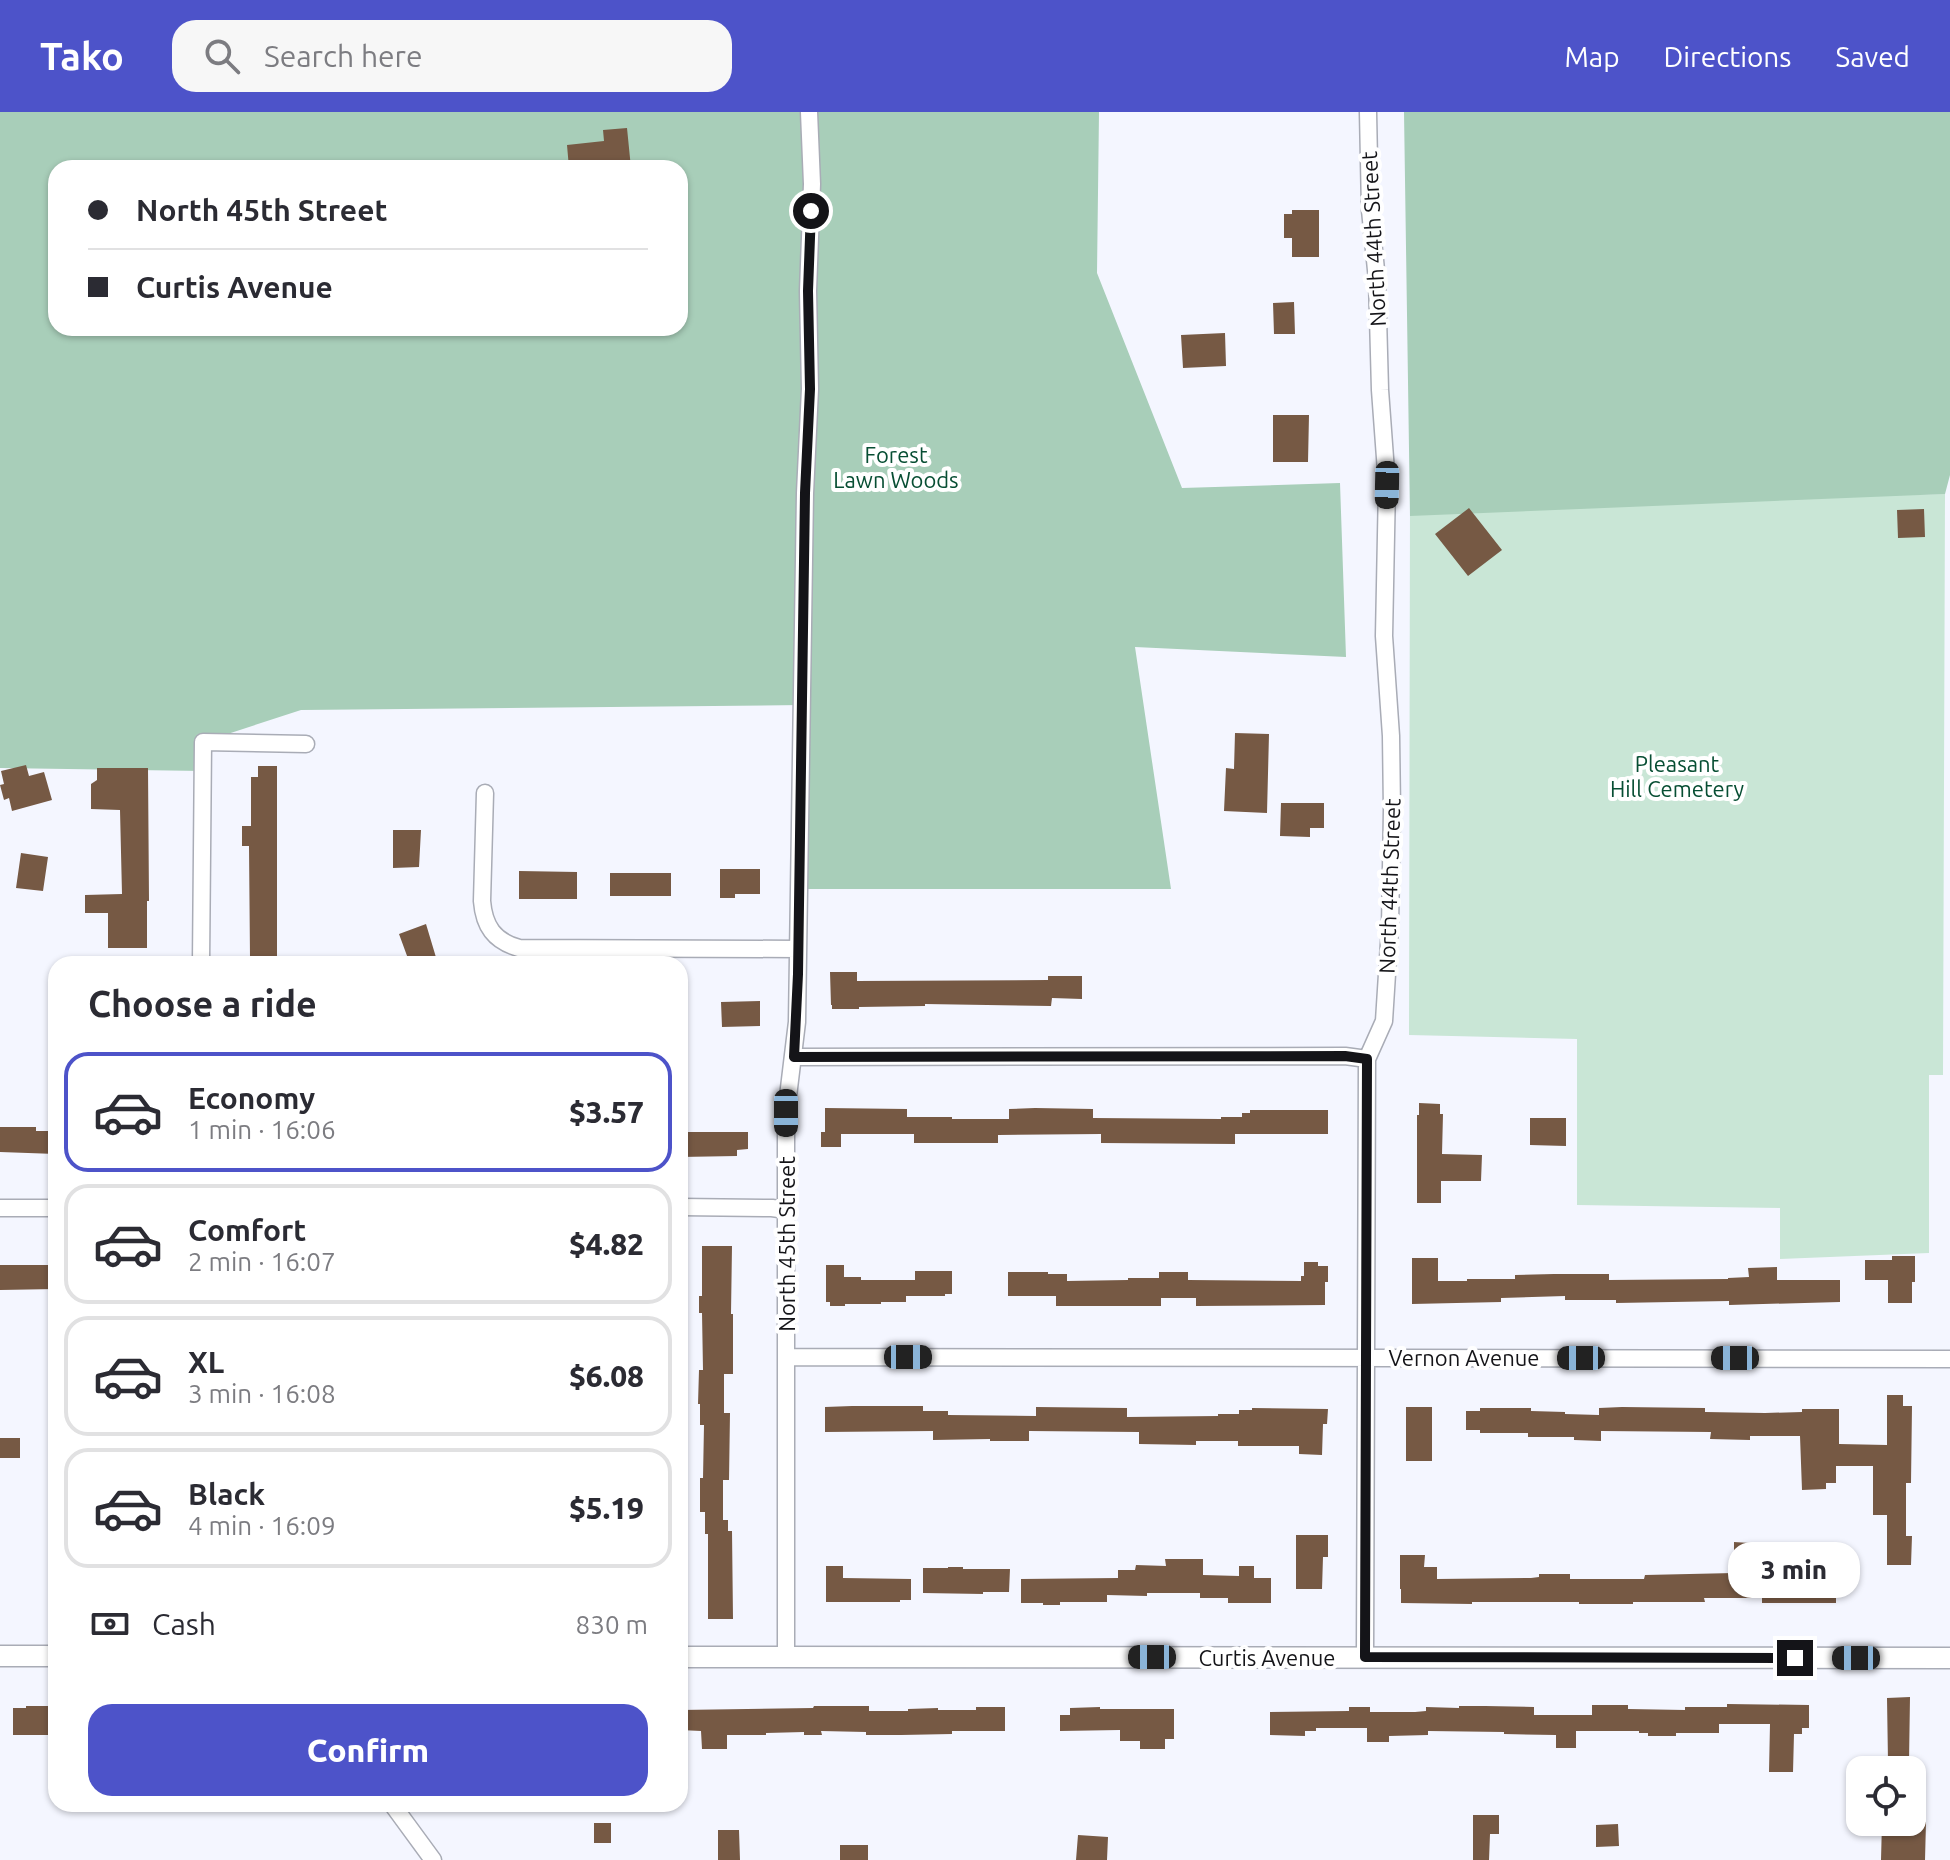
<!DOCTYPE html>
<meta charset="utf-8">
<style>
:root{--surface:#fff;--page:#f7f7f7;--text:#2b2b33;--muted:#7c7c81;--line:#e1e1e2;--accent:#4d53c9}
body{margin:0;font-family:Ubuntu,sans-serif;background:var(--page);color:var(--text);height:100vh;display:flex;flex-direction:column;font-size:30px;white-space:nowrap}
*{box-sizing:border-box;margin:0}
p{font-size:26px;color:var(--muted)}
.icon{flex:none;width:44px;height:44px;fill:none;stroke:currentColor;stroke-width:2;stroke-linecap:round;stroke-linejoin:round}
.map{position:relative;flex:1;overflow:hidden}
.drawer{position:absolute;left:48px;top:844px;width:640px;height:856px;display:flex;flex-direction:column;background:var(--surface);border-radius:24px;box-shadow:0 2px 6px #0004}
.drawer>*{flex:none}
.top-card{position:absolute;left:48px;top:48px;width:640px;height:176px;border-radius:24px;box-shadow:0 2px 6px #0004;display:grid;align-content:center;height:176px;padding:0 40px;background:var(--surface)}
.fabs{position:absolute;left:1846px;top:1644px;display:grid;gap:16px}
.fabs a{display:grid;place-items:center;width:80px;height:80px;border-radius:16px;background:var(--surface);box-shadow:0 2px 6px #0004;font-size:40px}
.end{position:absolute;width:36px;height:36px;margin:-18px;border:10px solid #141418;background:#fff;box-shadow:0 0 0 4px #fff}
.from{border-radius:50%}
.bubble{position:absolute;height:56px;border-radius:24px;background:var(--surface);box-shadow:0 2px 6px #0004;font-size:26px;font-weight:800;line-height:56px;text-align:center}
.car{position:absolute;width:24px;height:48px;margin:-24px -12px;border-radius:10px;box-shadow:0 0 6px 2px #0007;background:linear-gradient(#222 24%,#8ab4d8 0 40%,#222 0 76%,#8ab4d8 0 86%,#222 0)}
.top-card b{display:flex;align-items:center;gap:28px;height:76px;font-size:30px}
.top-card b+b{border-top:2px solid var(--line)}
.top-card i{width:20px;height:20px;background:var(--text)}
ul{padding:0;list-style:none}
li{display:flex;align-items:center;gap:24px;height:120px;margin:0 16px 12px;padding:0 24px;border:4px solid var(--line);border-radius:24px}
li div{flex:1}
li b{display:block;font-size:30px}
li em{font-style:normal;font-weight:800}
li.current{border-color:var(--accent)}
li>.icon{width:72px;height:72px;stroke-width:1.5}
h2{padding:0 40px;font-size:36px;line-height:96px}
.pay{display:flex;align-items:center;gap:20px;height:88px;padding:0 40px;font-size:30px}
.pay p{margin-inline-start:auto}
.primary-button{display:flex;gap:16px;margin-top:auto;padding:16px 40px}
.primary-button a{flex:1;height:92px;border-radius:24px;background:var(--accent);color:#fff;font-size:32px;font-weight:800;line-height:92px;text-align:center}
header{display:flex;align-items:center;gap:48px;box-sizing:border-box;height:112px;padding:0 40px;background:var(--accent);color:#fff}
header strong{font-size:38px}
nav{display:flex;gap:44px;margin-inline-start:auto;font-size:28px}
.search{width:560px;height:72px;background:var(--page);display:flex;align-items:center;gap:20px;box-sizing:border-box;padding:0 28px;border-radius:24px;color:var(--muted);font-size:30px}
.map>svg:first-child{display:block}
.green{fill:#c9e6d6}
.forest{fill:#a8ceb9;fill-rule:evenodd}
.building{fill:#765944}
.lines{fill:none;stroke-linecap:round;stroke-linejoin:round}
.minor-casing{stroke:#a9acb6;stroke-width:19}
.tertiary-casing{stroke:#a9acb6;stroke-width:23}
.minor{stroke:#fff;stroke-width:16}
.tertiary{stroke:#fff;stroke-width:20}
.route{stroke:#141418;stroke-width:10}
.labels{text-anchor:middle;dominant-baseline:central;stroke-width:8;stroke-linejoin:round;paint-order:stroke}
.street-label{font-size:22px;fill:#141418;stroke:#fff}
.park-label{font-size:22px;fill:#074e33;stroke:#fff}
</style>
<header>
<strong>Tako</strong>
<div class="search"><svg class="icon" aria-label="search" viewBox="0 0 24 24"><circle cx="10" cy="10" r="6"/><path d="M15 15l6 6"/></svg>Search here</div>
<nav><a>Map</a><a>Directions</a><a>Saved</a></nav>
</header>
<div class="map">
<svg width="1950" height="1748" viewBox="0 0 1950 1748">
<rect width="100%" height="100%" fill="#f4f6ff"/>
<path class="green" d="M1945,382L1943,963H1929V1141L1780,1147V1096L1577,1093V927L1409,923L1410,384L1694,387Z"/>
<path class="forest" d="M0,0H1099L1097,161L1182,376L1340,371L1346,545L1135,535L1171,777H799L802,593L301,598L203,630V659L0,656ZM56,56H680V216H56Z
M1404,0H1950V363L1945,382L1410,404Z"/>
<path class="building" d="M627,16L631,56H569L567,33L604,29L603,18Z
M1292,98H1319V145H1292V126H1284V102H1292Z
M1294,190L1295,222H1274L1273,191Z
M1225,221L1226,254L1183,256L1181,223Z
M1273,303H1309L1308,350H1273Z
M1469,396L1502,438L1468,464L1435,422Z
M1924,397L1925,425L1898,426L1897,398Z
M1235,621L1269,622L1267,701L1224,699L1226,656L1234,657Z
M26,653L29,664L44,660L52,688L12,699L9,686L4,688L0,673L4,672L1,659Z
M258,654H277V847L250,846L249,734H242V714H251V665H258Z
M97,656H148L149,789H147V836H108V801H85V783L122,782L120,698L91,697V672L97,668Z
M1281,691H1324V716H1310V725L1280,724Z
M393,718H421L419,755L393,756Z
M21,741L48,745L43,779L16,776Z
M720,757H760V782H735V786H720Z
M519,759L577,760V787H519Z
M610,761H671V784H610Z
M426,812L438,852H410L399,822Z
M830,860H857V869L1048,868V864H1082V887L1052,886L1051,894L925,892V894L859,895V897H832V893H831Z
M760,889V914L722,915L721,890Z
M1419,991L1440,992V1002H1443L1442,1042L1482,1043L1481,1069H1441V1091H1417V1003H1419Z
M825,996L907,997V1005H952V1007H1009V997L1035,996L1093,997V1006L1221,1007V1005H1242V1001H1250V998H1328V1022H1235V1032L1101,1031V1022L998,1023V1031H914V1022H841V1035H821V1020H825Z
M1530,1006H1566V1034L1530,1033Z
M0,1015H36V1019H56V1042L0,1040Z
M680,1020H748V1037L737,1038V1044L680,1045Z
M702,1134H732L731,1202H733V1262H724V1301H730L729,1368H723V1408H728V1419H732L733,1507H708V1422H705V1400H700V1366H703L704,1313H700V1292H698L699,1258H703L702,1201H699V1184H702Z
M1892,1144H1915V1170H1912V1191H1888V1168H1865V1148H1892Z
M1412,1146H1438V1169H1467V1167H1515V1163L1554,1162H1609V1168L1728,1167V1166L1749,1165L1748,1156L1777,1155V1168H1840V1190L1729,1193V1189L1616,1191V1188H1565V1184L1501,1186V1190L1412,1192Z
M1304,1150H1318V1154H1328V1170H1325V1193L1196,1194V1186H1161V1194H1056V1184H1008V1160H1048V1162H1067V1169L1128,1168V1166H1159V1160H1188V1168L1301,1169V1164H1304Z
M0,1153H56V1177L0,1178Z
M826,1153H844V1165H861V1168H915V1159H952V1182H945V1184H906V1190H881V1192H845V1194H830V1190H826Z
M1887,1283H1903V1294H1912L1911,1371H1906V1424H1912L1911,1453H1887V1403H1873V1354H1836V1371H1826V1377L1802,1378L1800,1324H1750V1328L1710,1327L1711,1320L1601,1319V1329L1574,1328V1325H1528V1321H1480V1318H1466V1299H1480V1296H1531V1299L1565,1300V1302L1599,1303V1296L1622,1295L1705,1296V1300L1765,1301L1802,1300V1297H1839V1332L1887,1333Z
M852,1294H923V1299H948V1303L1036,1304V1295L1127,1296V1305L1218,1304V1302H1239V1298H1252V1296L1328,1297L1327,1312H1323L1322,1343L1299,1342V1334H1238V1329H1196V1333L1139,1332V1320L1029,1319V1329H990V1327L933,1328V1319L825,1320V1295Z
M1406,1295H1432V1349H1406Z
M0,1326H20V1346H0Z
M1296,1423H1328V1445H1323L1322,1477H1296Z
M1734,1430L1750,1431L1749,1468H1836V1491H1762V1486H1704L1705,1490H1633V1492H1579V1490H1472V1492L1401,1491V1477H1400V1443H1425L1424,1455H1437V1467L1531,1466L1539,1465V1462H1570V1467H1644L1645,1463L1734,1461Z
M1165,1447H1203V1463L1239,1464V1454H1254V1466H1271V1491H1228V1486H1200V1481H1147V1484L1107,1483V1490H1060V1493H1043V1491H1021V1467L1118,1466V1458H1135L1136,1453L1166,1454Z
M826,1454H843V1466L911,1467V1488H900V1490H826Z
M948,1455H963V1457H1010L1009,1480H983V1482L923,1481V1456H948Z
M1910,1585L1909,1650H1888L1887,1586Z
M1727,1592L1809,1593V1616H1802V1622H1794L1793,1660H1769L1770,1612H1719V1621H1676V1624H1648V1621H1639V1619H1576V1636H1556V1623L1504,1622V1620L1428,1619V1623L1389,1624V1630H1367V1616H1316V1619H1305V1624L1270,1623V1600L1349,1599V1595H1370V1600H1415L1426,1599V1595L1459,1596V1594H1485L1534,1595V1603H1592V1593H1628V1597L1685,1598V1595H1727Z
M26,1594H53V1623H13V1596H26Z
M814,1594H869V1599H908V1597L938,1596V1598H976V1595H1005V1619H952V1622L901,1623H866V1620L821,1619L822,1623H804V1620L766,1621V1623H727V1637H702L701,1619L680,1618V1598L813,1596Z
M1100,1595V1597H1174V1627H1165V1637H1140V1629H1120V1618L1060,1619V1603H1070V1596Z
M1473,1703H1499V1722H1490L1489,1748H1473Z
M1882,1710H1926L1925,1748H1881Z
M594,1711H611V1731H594Z
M1618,1712L1619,1734L1596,1735V1713Z
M718,1718H739L740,1748H718Z
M1078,1723L1108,1725L1107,1748H1076Z
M840,1733H868V1748H840Z"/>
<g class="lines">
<g class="minor-casing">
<path id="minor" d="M485,681L482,789C484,814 494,829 519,836L798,837
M201,852L203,630L306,632
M794,945L1345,944L1367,947
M680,1095L772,1096L786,1098
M0,1096H56
M786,1245L1950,1247
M786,1545V1001L797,910L805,381L810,277L808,179L812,72L809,0
M1365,1545L1367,947L1384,909L1390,815L1392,698L1391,624L1384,524L1387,373L1380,278L1377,168L1370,98L1368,0
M392,1692L433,1748"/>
</g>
<g class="tertiary-casing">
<path id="tertiary" d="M0,1544H56
M680,1545L1950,1546"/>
</g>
<use href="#minor" class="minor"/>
<use href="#tertiary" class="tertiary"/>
</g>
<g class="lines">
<path class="route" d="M811,99L808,179L810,277L805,381L798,862L794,945L1345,944L1367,947L1365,1545L1795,1546"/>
</g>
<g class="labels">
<g class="street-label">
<text transform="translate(1373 127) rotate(-93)">North 44th Street</text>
<text transform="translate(1389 774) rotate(-88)">North 44th Street</text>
<text transform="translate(786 1132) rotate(-90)">North 45th Street</text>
<text x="1464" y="1245">Vernon Avenue</text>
<text x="1267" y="1545">Curtis Avenue</text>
</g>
<g class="park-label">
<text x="896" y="342">Forest<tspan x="896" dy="25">Lawn Woods</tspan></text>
<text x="1677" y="651">Pleasant<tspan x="1677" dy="25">Hill Cemetery</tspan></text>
</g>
</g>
</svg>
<div class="fabs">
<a><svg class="icon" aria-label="locate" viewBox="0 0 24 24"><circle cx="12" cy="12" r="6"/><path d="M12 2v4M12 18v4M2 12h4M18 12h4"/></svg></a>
</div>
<i class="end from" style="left:811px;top:99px"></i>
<i class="end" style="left:1795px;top:1546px"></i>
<div class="bubble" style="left:1728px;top:1430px;width:132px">3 min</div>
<i class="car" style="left:1387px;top:373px;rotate:181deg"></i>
<i class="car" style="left:786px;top:1001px;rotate:180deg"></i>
<i class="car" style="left:908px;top:1245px;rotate:90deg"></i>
<i class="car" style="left:1581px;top:1246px;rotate:270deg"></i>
<i class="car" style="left:1735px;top:1246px;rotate:270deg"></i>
<i class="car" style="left:1152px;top:1545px;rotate:270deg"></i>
<i class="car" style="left:1856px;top:1546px;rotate:270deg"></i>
<div class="top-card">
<b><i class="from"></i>North 45th Street</b>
<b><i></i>Curtis Avenue</b>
</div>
<section class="drawer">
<h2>Choose a ride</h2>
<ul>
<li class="current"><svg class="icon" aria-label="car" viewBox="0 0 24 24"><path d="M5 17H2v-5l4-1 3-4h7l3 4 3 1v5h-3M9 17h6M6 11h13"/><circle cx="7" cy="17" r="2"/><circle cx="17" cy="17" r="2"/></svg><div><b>Economy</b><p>1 min · 16:06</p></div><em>$3.57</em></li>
<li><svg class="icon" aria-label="car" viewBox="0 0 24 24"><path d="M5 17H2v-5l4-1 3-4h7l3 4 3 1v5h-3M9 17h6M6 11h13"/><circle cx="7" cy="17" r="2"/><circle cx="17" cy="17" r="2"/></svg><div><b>Comfort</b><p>2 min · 16:07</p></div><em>$4.82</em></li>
<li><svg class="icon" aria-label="car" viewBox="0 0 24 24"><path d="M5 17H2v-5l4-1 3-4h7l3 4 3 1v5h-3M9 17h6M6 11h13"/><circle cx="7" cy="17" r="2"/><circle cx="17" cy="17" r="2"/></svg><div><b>XL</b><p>3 min · 16:08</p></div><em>$6.08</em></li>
<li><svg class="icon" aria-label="car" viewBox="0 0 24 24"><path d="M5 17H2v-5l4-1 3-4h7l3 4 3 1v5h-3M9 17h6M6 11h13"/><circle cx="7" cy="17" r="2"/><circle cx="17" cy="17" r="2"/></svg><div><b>Black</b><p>4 min · 16:09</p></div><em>$5.19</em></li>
</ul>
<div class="pay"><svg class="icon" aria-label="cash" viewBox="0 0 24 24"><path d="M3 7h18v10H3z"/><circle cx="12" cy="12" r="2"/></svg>Cash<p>830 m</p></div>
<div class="primary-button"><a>Confirm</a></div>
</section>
</div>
